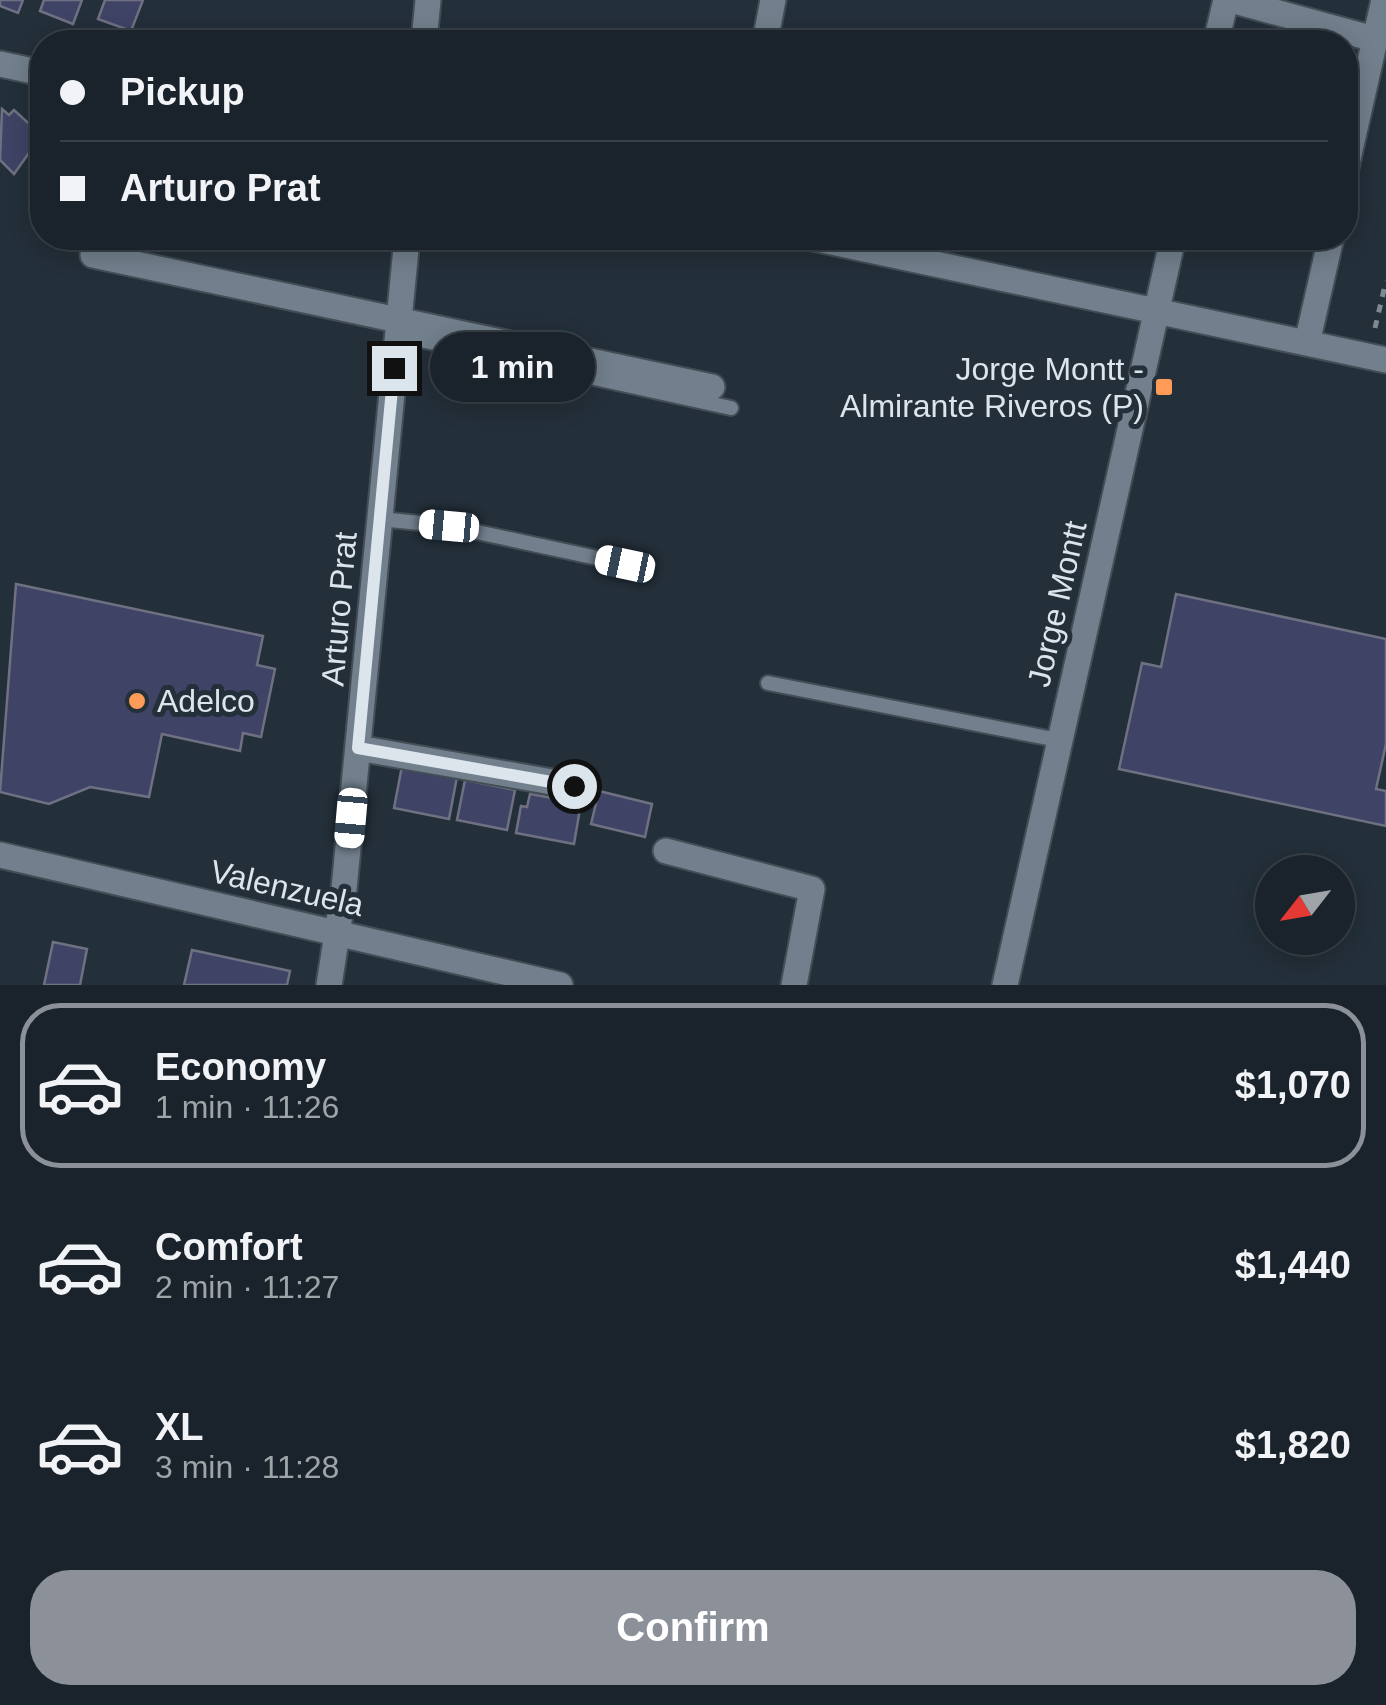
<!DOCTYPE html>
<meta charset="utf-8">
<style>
:root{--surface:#1a232b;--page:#272f37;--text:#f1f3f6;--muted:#9fa4a9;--line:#384047;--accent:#8c9099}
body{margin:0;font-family:Arial,sans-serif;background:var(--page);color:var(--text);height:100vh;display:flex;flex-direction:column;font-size:38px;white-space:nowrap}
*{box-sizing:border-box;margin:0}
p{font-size:32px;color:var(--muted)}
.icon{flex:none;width:55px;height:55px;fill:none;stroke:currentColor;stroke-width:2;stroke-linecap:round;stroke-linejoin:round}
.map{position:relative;height:985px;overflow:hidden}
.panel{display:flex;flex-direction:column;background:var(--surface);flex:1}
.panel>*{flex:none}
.hud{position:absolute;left:30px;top:30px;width:1328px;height:220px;border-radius:40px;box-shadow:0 5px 25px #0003,0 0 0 2px var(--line);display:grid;align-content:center;height:220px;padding:0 30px;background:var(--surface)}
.needle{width:65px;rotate:239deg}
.tools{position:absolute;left:1255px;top:855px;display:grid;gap:20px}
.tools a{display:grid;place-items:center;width:100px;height:100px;border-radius:50%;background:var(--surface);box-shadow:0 5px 25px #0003,0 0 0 2px var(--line);font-size:50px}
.end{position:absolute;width:45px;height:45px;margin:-22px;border:12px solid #dde5ec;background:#111;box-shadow:0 0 0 5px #111}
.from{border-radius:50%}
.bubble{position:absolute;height:70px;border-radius:35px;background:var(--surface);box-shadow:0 5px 25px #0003,0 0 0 2px var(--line);font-size:32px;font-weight:700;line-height:70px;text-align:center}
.car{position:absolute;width:30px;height:60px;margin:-30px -15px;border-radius:12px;box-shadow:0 0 8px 2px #0007;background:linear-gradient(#fff 24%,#345 0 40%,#fff 0 76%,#345 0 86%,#fff 0)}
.hud b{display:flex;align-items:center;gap:35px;height:95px;font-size:38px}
.hud b+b{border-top:2px solid var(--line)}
.hud i{width:25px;height:25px;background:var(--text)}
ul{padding:18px 0 0;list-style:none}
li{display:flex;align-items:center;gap:30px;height:165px;margin:0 20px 15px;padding:0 10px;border:5px solid transparent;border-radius:40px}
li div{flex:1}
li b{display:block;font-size:38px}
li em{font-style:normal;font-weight:700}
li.active{border-color:var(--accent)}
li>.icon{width:90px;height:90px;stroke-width:1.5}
.action{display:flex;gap:20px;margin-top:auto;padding:20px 30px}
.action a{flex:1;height:115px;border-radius:40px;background:var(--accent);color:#fff;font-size:40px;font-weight:700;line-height:115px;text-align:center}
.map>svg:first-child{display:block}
.building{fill:#3f4365;stroke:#6f7182;stroke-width:2.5}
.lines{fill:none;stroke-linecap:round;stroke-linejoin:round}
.lane-casing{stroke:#424d55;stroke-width:18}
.street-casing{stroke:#424d55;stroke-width:29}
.secondary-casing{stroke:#424d55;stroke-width:29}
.path{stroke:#7f8992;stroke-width:5;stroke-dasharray:8 8;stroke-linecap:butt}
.lane{stroke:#72808d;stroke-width:14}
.street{stroke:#72808d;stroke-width:25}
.secondary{stroke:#72808d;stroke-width:25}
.route{stroke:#dde5ec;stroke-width:12}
.poi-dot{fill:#fe9b58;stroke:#232f39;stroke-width:4}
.labels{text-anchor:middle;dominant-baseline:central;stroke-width:10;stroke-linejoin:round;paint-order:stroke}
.poi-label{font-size:32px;fill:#dde5ec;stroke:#232f39;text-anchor:end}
.street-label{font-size:32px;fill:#dde5ec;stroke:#232f39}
</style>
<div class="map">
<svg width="1386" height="985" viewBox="0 0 1386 985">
<rect width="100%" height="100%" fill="#232f39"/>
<path class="building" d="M0,0H23L18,13L0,6Z
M44,0H82L73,24L40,11Z
M105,0H143L131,31L98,19Z
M2,109L9,115L14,110L37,131L31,137L36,143L14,174L0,160Z
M16,584L263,636L257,665L275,669L261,737L243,733L240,751L162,734L149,797L90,787L49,804L0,792Z
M1176,594L1386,639V744L1376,789L1386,791V826L1119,769L1142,663L1161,667Z
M402,766L457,777L449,819L394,808Z
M465,780L515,790L507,830L457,820Z
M599,791L652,804L645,837L591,824Z
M530,794L581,803L574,844L516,833L521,806L527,807Z
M53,942L87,949L80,985H44Z
M192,950L290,971L287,985H184Z"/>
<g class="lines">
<g class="lane-casing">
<path id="lane" d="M398,335L731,408
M380,519L449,526L625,564
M768,683L1058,740"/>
</g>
<g class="street-casing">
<path id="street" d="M1231,0L1374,39
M424,42L428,0
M765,42L773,0
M1216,42L1226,0
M0,64L42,73
M1345,172L1384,0
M813,238L1386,360
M93,255L712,387
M1307,343L1331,238
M358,748L575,786
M666,851L812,889L794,985
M329,985L344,889L407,238
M1005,985L1173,238"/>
</g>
<g class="secondary-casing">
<path id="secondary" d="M0,855L560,985"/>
</g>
<path class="path" d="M1375,328L1386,281"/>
<use href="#lane" class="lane"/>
<use href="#street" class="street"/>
<use href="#secondary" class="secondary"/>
</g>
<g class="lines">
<path class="route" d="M394,368L358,748L574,786"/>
</g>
<g class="poi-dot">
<rect x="1154" y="377" width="20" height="20" rx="5"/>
<circle cx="137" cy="701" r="10"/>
</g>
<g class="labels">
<g class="poi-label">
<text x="1144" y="369">Jorge Montt -<tspan x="1144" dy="37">Almirante Riveros (P)</tspan></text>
<text x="157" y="701" text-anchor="start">Adelco</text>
</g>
<g class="street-label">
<text transform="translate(1057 604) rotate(-77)">Jorge Montt</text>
<text transform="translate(339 609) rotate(-85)">Arturo Prat</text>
<text transform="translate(287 888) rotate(13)">Valenzuela</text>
</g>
</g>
</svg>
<div class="tools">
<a><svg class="needle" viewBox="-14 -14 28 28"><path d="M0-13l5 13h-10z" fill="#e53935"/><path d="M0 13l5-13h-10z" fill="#9fa4a9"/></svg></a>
</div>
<i class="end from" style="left:574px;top:786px"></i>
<i class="end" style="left:394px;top:368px"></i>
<div class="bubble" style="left:430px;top:332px;width:165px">1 min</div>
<i class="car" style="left:449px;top:526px;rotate:275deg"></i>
<i class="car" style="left:625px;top:564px;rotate:282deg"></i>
<i class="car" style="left:351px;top:818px;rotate:185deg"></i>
<div class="hud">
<b><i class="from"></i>Pickup</b>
<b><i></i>Arturo Prat</b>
</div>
</div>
<section class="panel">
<ul>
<li class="active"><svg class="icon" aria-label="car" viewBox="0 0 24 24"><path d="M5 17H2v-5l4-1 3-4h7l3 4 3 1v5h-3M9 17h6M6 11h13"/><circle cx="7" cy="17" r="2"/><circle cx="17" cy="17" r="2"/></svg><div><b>Economy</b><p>1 min · 11:26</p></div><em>$1,070</em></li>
<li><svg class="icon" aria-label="car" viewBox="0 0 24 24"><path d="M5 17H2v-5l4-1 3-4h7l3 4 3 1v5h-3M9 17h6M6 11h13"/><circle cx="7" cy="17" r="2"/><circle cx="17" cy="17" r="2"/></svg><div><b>Comfort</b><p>2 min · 11:27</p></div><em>$1,440</em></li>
<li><svg class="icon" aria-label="car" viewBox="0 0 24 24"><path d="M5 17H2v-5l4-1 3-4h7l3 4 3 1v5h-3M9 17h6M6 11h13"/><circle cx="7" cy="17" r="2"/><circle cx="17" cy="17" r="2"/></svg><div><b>XL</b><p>3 min · 11:28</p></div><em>$1,820</em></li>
</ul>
<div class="action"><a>Confirm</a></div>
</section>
